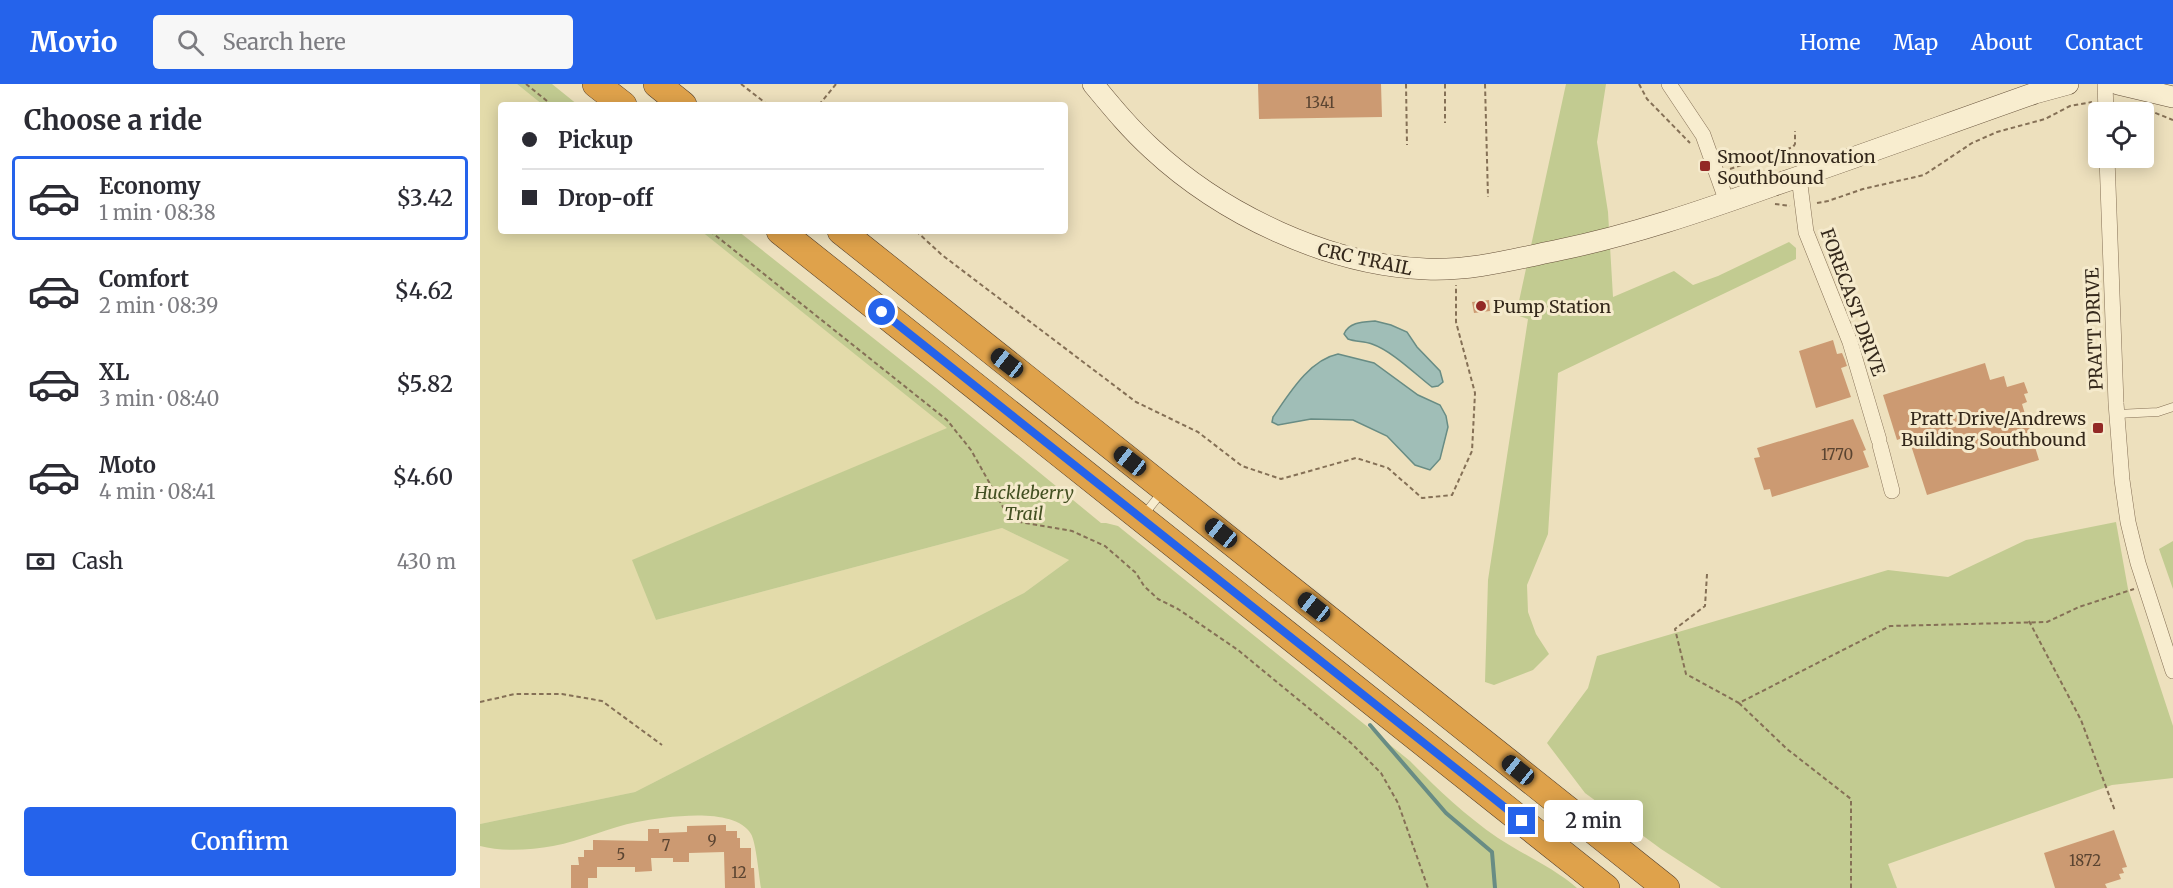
<!DOCTYPE html>
<meta charset="utf-8">
<style>
:root{--surface:#fff;--page:#f7f7f7;--text:#2b2b33;--muted:#7c7c81;--line:#e1e1e2;--accent:#2563eb}
body{margin:0;font-family:Merriweather,serif;background:var(--page);color:var(--text);height:100vh;display:flex;flex-direction:column;font-size:22px;white-space:nowrap}
*{box-sizing:border-box;margin:0}
p{font-size:20px;color:var(--muted)}
.icon{flex:none;width:33px;height:33px;fill:none;stroke:currentColor;stroke-width:2;stroke-linecap:round;stroke-linejoin:round}
.map{position:relative;flex:1;overflow:hidden}
.side{display:flex;flex-direction:column;background:var(--surface);width:480px}
.side>*{flex:none}
.guide{position:absolute;left:18px;top:18px;width:570px;height:132px;border-radius:6px;box-shadow:0 3px 15px #0003;display:grid;align-content:center;height:132px;padding:0 24px;background:var(--surface)}
.tools{position:absolute;left:1608px;top:18px;display:grid;gap:12px}
.tools a{display:grid;place-items:center;width:66px;height:66px;border-radius:6px;background:var(--surface);box-shadow:0 3px 15px #0003;font-size:30px}
.end{position:absolute;width:27px;height:27px;margin:-14px;border:8px solid #2563eb;background:#fff;box-shadow:0 0 0 3px #fff}
.from{border-radius:50%}
.bubble{position:absolute;height:42px;border-radius:6px;background:var(--surface);box-shadow:0 3px 15px #0003;font-size:20px;font-weight:600;line-height:42px;text-align:center}
.car{position:absolute;width:18px;height:36px;margin:-18px -9px;border-radius:8px;box-shadow:0 0 4px 2px #0007;background:linear-gradient(#222 24%,#8ab4d8 0 40%,#222 0 76%,#8ab4d8 0 86%,#222 0)}
.guide b{display:flex;align-items:center;gap:21px;height:57px;font-size:22px}
.guide b+b{border-top:2px solid var(--line)}
.guide i{width:15px;height:15px;background:var(--text)}
ul{padding:0;list-style:none}
li{display:flex;align-items:center;gap:18px;height:84px;margin:0 12px 9px;padding:0 12px;border:3px solid transparent;border-radius:6px}
li div{flex:1}
li b{display:block;font-size:22px}
li em{font-style:normal;font-weight:600}
li.current{border-color:var(--accent)}
li>.icon{width:54px;height:54px;stroke-width:1.5}
h2{padding:0 24px;font-size:27px;line-height:72px}
.pay{display:flex;align-items:center;gap:15px;height:66px;padding:0 24px;font-size:22px}
.pay p{margin-inline-start:auto}
.button{display:flex;gap:12px;margin-top:auto;padding:12px 24px}
.button a{flex:1;height:69px;border-radius:6px;background:var(--accent);color:#fff;font-size:24px;font-weight:600;line-height:69px;text-align:center}
header{display:flex;align-items:center;gap:36px;box-sizing:border-box;height:84px;padding:0 30px;background:var(--accent);color:#fff}
header strong{font-size:28px}
nav{display:flex;gap:33px;margin-inline-start:auto;font-size:21px}
.search{width:420px;height:54px;background:var(--page);display:flex;align-items:center;gap:15px;box-sizing:border-box;padding:0 21px;border-radius:6px;color:var(--muted);font-size:22px}
main{display:flex;flex:1;min-height:0}
.map>svg:first-child{display:block}
.farmland{fill:#e3dbaa}
.green{fill:#c2cb91}
.water{fill:#a0beb7;stroke:#688c84;stroke-width:1.5}
.lines{fill:none;stroke-linecap:round;stroke-linejoin:round}
.stream{stroke:#688c84;stroke-width:4}
.building{fill:#cc9a72}
.lane-casing{stroke:#857056;stroke-width:9}
.street-casing{stroke:#857056;stroke-width:16}
.secondary-casing{stroke:#66513a;stroke-width:22}
.highway-casing{stroke:#523e2b;stroke-width:28}
.path{stroke:#857056;stroke-width:2;stroke-dasharray:4.5 3;stroke-linecap:butt}
.lane{stroke:#f8edcf;stroke-width:8}
.street{stroke:#f8edcf;stroke-width:15}
.secondary{stroke:#f8edcf;stroke-width:21}
.highway{stroke:#dfa24b;stroke-width:27}
.route{stroke:#2563eb;stroke-width:8}
.poi-dot{fill:#932926;stroke:#f5eacc;stroke-width:2}
.labels{text-anchor:middle;dominant-baseline:central;stroke-width:6;stroke-linejoin:round;paint-order:stroke}
.number-label{font-size:15px;fill:#5a4431}
.poi-label{font-size:18px;fill:#34281b;stroke:#f5eacc;text-anchor:start}
.street-label{font-size:18px;fill:#34281b;stroke:#f5eacc}
.park-label{font-size:18px;font-style:italic;fill:#435022;stroke:#f5eacc}
</style>
<header>
<strong>Movio</strong>
<div class="search"><svg class="icon" aria-label="search" viewBox="0 0 24 24"><circle cx="10" cy="10" r="6"/><path d="M15 15l6 6"/></svg>Search here</div>
<nav><a>Home</a><a>Map</a><a>About</a><a>Contact</a></nav>
</header>
<main>
<section class="side">
<h2>Choose a ride</h2>
<ul>
<li class="current"><svg class="icon" aria-label="car" viewBox="0 0 24 24"><path d="M5 17H2v-5l4-1 3-4h7l3 4 3 1v5h-3M9 17h6M6 11h13"/><circle cx="7" cy="17" r="2"/><circle cx="17" cy="17" r="2"/></svg><div><b>Economy</b><p>1 min · 08:38</p></div><em>$3.42</em></li>
<li><svg class="icon" aria-label="car" viewBox="0 0 24 24"><path d="M5 17H2v-5l4-1 3-4h7l3 4 3 1v5h-3M9 17h6M6 11h13"/><circle cx="7" cy="17" r="2"/><circle cx="17" cy="17" r="2"/></svg><div><b>Comfort</b><p>2 min · 08:39</p></div><em>$4.62</em></li>
<li><svg class="icon" aria-label="car" viewBox="0 0 24 24"><path d="M5 17H2v-5l4-1 3-4h7l3 4 3 1v5h-3M9 17h6M6 11h13"/><circle cx="7" cy="17" r="2"/><circle cx="17" cy="17" r="2"/></svg><div><b>XL</b><p>3 min · 08:40</p></div><em>$5.82</em></li>
<li><svg class="icon" aria-label="car" viewBox="0 0 24 24"><path d="M5 17H2v-5l4-1 3-4h7l3 4 3 1v5h-3M9 17h6M6 11h13"/><circle cx="7" cy="17" r="2"/><circle cx="17" cy="17" r="2"/></svg><div><b>Moto</b><p>4 min · 08:41</p></div><em>$4.60</em></li>
</ul>
<div class="pay"><svg class="icon" aria-label="cash" viewBox="0 0 24 24"><path d="M3 7h18v10H3z"/><circle cx="12" cy="12" r="2"/></svg>Cash<p>430 m</p></div>
<div class="button"><a>Confirm</a></div>
</section>
<div class="map">
<svg width="1693" height="804" viewBox="0 0 1693 804">
<rect width="100%" height="100%" fill="#ede0bd"/>
<path class="farmland" d="M0,0H37L63,21H21V147H221L468,344L153,476L176,536L522,444L589,476L544,509L155,708L0,740Z"/>
<path class="green" d="M37,0H72L98,21H63Z
M1086,0H1126L1117,58L1128,128L1133,213L1194,187L1213,201L1238,192L1309,158L1316,164V175L1078,289L1068,450L1047,501L1048,528L1056,550L1069,570L1053,586L1014,601L1005,598L1008,496L1048,235L1036,231Z
M221,147H258L455,303L621,439H626L638,442L930,677C957,705 986,732 1018,754C1044,771 1074,784 1097,804H281C279,792 276,758 271,750C254,722 186,733 157,738C129,743 102,757 73,762C51,766 22,768 0,762V740L155,708L544,509L589,476L522,444L176,536L152,476L467,344Z
M1636,438L1648,505L1693,642V694L1632,701L1408,780L1417,804H1241L1181,765L1105,709L1067,659L1108,604L1117,572L1408,486L1468,493L1546,456Z
M1693,457V505L1679,465Z"/>
<path class="water" d="M895,237L911,241L927,248L937,263L960,287L963,298L958,302L952,303C934,289 912,267 892,260C884,257 876,258 868,255L864,250C869,238 883,238 895,237Z
M858,270L894,279L938,311L960,321L966,332L968,343L960,375L950,386L935,381L907,352L873,336L831,335L798,341L792,338L793,333C809,310 829,276 858,270Z"/>
<g class="lines">
<path class="stream" d="M890,641L966,729L1012,768L1015,804"/>
</g>
<path class="building" d="M778,0H901L902,33L779,35Z
M1009,216L1010,227L994,229L992,218Z
M1353,256L1357,270L1362,269L1365,276L1367,282L1361,284L1371,313L1336,324L1319,267Z
M1505,279L1510,296L1524,292L1527,303L1544,298L1548,309L1544,310L1547,318L1542,320L1559,376L1447,411L1428,352L1417,356L1403,311Z
M1373,335L1386,366L1383,367L1389,383L1292,413L1290,405L1284,406L1274,374L1280,373L1277,364Z
M246,741V747H257V754H260V764H271V784H274L275,804H245L244,768L209,769V778H193V774H171L172,787L155,788V783H117V794H108V804H91V781H99L98,773H104V766H113V756L168,757V745H179V749L207,748V742Z
M1634,746L1647,783L1642,784L1644,789L1639,790L1641,795L1625,800L1627,804H1575L1564,769Z"/>
<g class="lines">
<g class="lane-casing">
<path id="lane" d="M1637,330L1678,328L1693,323
M663,432L682,408"/>
</g>
<g class="street-casing">
<path id="street" d="M1189,0L1223,51L1247,118
M1625,0L1626,28
M1627,74L1636,319L1642,396L1648,438L1658,479L1693,587
M1319,93L1326,148L1370,258L1399,356
M1400,361L1412,407"/>
</g>
<g class="secondary-casing">
<path id="secondary" d="M613,0C632,23 650,45 672,65C743,131 849,181 946,185C991,187 1035,175 1079,166C1152,151 1222,127 1292,102C1380,72 1467,40 1555,9L1588,0
M1638,0L1693,13"/>
</g>
<g class="highway-casing">
<path id="highway" d="M116,0L143,21
M177,0L203,21
M300,147L1126,804
M361,147L1186,804"/>
</g>
<path class="path" d="M46,0L72,21
M261,0L288,21
M926,0L927,61
M965,0V39
M1005,0L1008,113
M1159,0L1167,15L1210,59
M1639,20L1663,24L1693,36
M339,21L356,0
M1250,85L1313,63L1315,60V47
M1337,119L1348,117L1383,105L1444,91L1492,59L1517,48L1565,35L1590,22L1612,18
M1295,120L1310,122
M230,147L467,336L491,366L523,423L540,438L592,447L625,462L656,489L664,502L678,515L698,525L758,566L871,659L901,689L918,719L948,804
M436,147L462,171L656,318L718,348L762,382L801,395L876,374L908,384L942,414L972,411L992,367L995,309L976,238V201
M1227,490L1225,522L1195,545L1206,590L1259,619
M1549,537L1601,636L1635,727
M0,618L35,610H82L122,617L182,661
M1371,804V715L1307,665L1259,619L1410,542L1567,538L1599,523L1654,505"/>
<use href="#lane" class="lane"/>
<use href="#street" class="street"/>
<use href="#secondary" class="secondary"/>
<use href="#highway" class="highway"/>
</g>
<g class="lines">
<path class="route" d="M402,228L1042,737"/>
</g>
<g class="poi-dot">
<rect x="1219" y="76" width="12" height="12" rx="3"/>
<circle cx="1001" cy="222" r="6"/>
<rect x="1612" y="338" width="12" height="12" rx="3"/>
</g>
<g class="labels">
<g class="number-label">
<text x="840" y="18">1341</text>
<text x="1357" y="370">1770</text>
<text x="232" y="756">9</text>
<text x="186" y="761">7</text>
<text x="141" y="770">5</text>
<text x="1605" y="776">1872</text>
<text x="259" y="788">12</text>
</g>
<g class="poi-label">
<text x="1237" y="72">Smoot/Innovation<tspan x="1237" dy="21">Southbound</tspan></text>
<text x="1013" y="222">Pump Station</text>
<text x="1606" y="334" text-anchor="end">Pratt Drive/Andrews<tspan x="1606" dy="21">Building Southbound</tspan></text>
</g>
<g class="street-label">
<text transform="translate(885 175) rotate(12)">CRC TRAIL</text>
<text transform="translate(1373 218) rotate(70)">FORECAST DRIVE</text>
<text transform="translate(1614 245) rotate(-92)">PRATT DRIVE</text>
</g>
<g class="park-label">
<text x="544" y="408">Huckleberry<tspan x="544" dy="21">Trail</tspan></text>
</g>
</g>
</svg>
<div class="tools">
<a><svg class="icon" aria-label="locate" viewBox="0 0 24 24"><circle cx="12" cy="12" r="6"/><path d="M12 2v4M12 18v4M2 12h4M18 12h4"/></svg></a>
</div>
<i class="end from" style="left:402px;top:228px"></i>
<i class="end" style="left:1042px;top:737px"></i>
<div class="bubble" style="left:1064px;top:716px;width:99px">2 min</div>
<i class="car" style="left:527px;top:279px;rotate:308deg"></i>
<i class="car" style="left:650px;top:377px;rotate:308deg"></i>
<i class="car" style="left:741px;top:449px;rotate:309deg"></i>
<i class="car" style="left:834px;top:523px;rotate:308deg"></i>
<i class="car" style="left:1038px;top:686px;rotate:309deg"></i>
<div class="guide">
<b><i class="from"></i>Pickup</b>
<b><i></i>Drop-off</b>
</div>
</div>
</main>
